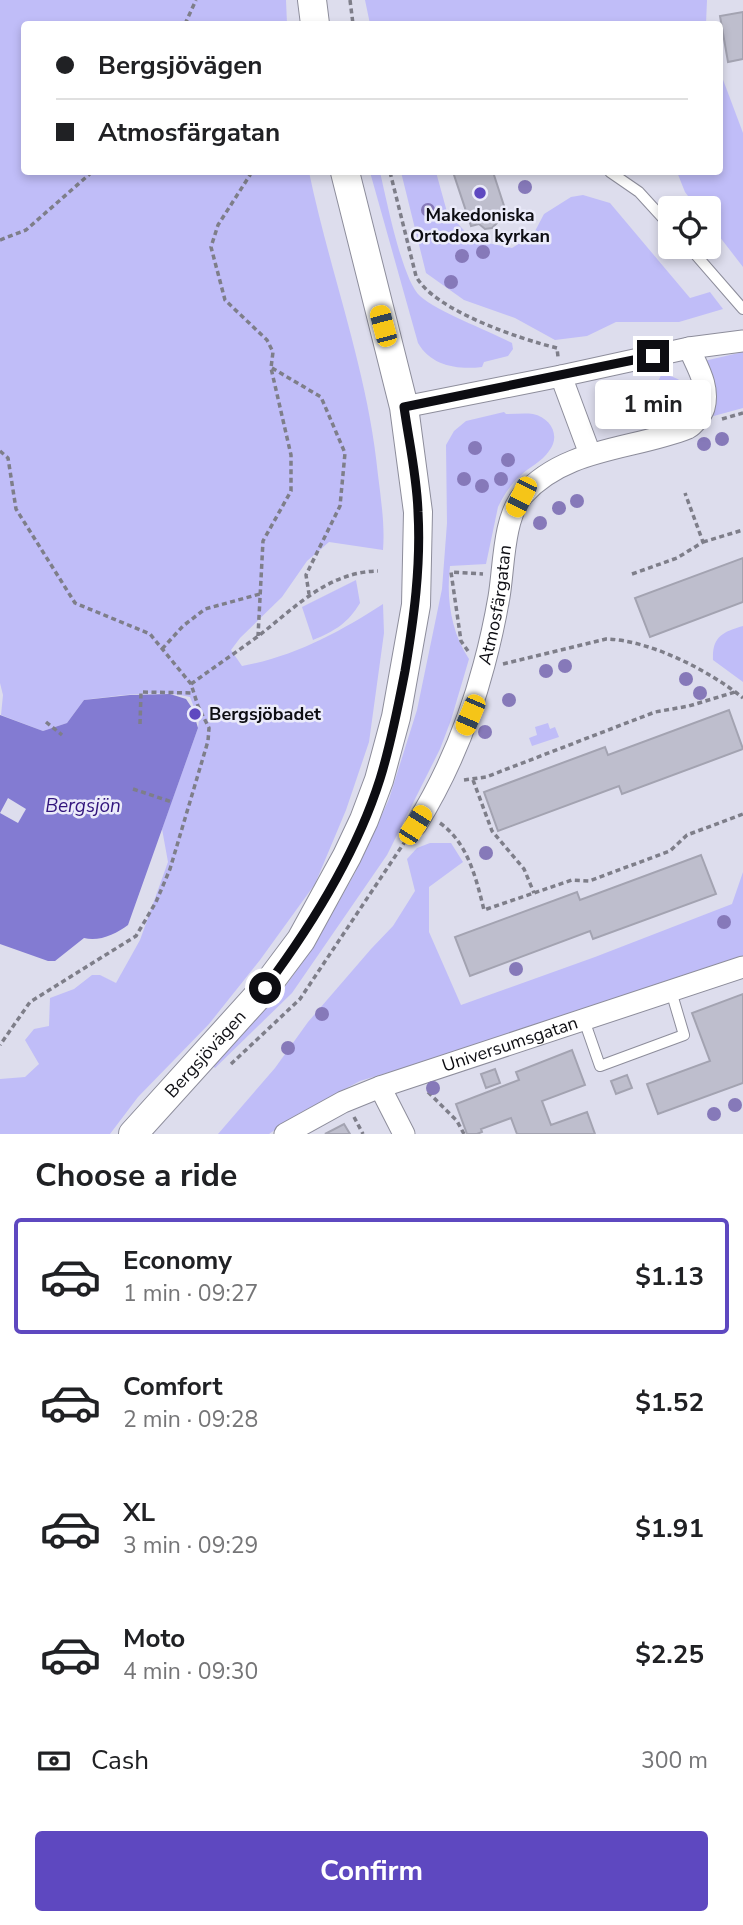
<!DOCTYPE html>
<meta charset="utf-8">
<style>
:root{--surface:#fff;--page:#f2f2f2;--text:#202124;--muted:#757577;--line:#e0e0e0;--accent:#5e48c0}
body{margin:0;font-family:"Nunito Sans",sans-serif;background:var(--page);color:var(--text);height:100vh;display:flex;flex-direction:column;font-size:26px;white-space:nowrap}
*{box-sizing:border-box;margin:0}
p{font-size:23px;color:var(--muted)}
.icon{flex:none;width:38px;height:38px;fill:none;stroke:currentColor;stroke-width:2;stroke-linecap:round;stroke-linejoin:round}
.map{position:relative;height:1134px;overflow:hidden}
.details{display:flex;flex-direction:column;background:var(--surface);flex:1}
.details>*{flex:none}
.hud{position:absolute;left:21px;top:21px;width:702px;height:154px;border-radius:7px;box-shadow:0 4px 10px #0003;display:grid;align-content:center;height:154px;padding:0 35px;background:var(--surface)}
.fabs{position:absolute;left:658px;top:196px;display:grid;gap:14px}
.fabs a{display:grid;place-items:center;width:63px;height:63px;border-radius:7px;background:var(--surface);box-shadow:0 4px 10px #0003;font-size:35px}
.end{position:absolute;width:32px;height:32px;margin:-16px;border:9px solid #0d0d12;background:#fff;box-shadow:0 0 0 4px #fff}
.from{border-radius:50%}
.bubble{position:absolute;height:49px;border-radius:7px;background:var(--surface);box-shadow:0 4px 10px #0003;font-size:23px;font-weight:700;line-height:49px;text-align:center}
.car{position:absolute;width:21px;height:42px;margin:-21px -10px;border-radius:9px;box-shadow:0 0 5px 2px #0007;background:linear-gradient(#f5c518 24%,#345 0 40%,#f5c518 0 76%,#345 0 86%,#f5c518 0)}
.hud b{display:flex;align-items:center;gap:24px;height:66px;font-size:26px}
.hud b+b{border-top:2px solid var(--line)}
.hud i{width:18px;height:18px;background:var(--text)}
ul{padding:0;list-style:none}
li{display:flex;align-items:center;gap:21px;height:116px;margin:0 14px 10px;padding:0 21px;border:4px solid transparent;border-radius:7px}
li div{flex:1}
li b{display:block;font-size:26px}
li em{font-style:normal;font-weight:700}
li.selected{border-color:var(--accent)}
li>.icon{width:63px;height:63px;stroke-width:1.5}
h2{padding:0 35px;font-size:32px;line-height:84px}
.pay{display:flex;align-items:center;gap:18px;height:77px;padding:0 35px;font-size:26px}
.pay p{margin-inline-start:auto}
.action{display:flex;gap:14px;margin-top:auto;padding:14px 35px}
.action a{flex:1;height:80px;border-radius:7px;background:var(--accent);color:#fff;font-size:28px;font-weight:700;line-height:80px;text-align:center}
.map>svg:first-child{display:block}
.green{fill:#c0bdf8}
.water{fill:#837bd2}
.pier{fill:#dddded}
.building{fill:#bebecd;stroke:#a3a3b1;stroke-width:2}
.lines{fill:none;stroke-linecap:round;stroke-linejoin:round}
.lane-casing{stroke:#8d8d9b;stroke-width:12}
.street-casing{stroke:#8d8d9b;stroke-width:23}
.secondary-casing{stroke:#8d8d9b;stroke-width:30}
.path{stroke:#7e7e89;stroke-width:3.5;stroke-dasharray:5 3.5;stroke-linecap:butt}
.lane{stroke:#fff;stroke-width:10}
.street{stroke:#fff;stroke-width:21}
.secondary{stroke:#fff;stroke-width:28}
.tree{fill:#8679b9}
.route{stroke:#0d0d12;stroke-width:9}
.poi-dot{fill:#5e48c0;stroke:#ebebfa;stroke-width:2.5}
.labels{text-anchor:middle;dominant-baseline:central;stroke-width:5;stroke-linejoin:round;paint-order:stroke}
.poi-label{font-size:18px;font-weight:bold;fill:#0d0d12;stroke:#ebebfa}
.street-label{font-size:18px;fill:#0d0d12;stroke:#ebebfa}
.water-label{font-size:19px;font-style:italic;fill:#32157d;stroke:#ebebfa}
</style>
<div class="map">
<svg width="743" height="1134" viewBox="0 0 743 1134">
<rect width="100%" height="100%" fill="#dddded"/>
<path class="green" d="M0,0H286L287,24H24V172H309C330,273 368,371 378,475C381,500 385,525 383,550L329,542L307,561L282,597L240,638L231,650L242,666C293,657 340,632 383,604L384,633L369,742L346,810L315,884L260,960L209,1024L138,1097L110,1134H0V1079L25,1077L39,1064L25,1040L34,1029L49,1026L50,998L74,989L92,975H100L116,983L140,940L168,862L162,829L198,728L199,720L190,697C156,689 118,696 84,700L67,723L43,731L1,715L3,695L0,683Z
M365,0H707L706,24H370Z
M719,69L743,133V267L709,223V208H697L685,192L677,172H719Z
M370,172H380C386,197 402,280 420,296C438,312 487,330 512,343L513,349L508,356L484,362L482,367C458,370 431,366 418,343Z
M401,172H436L447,212L473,240L512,248L533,235L544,214L571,197L583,195L610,203L690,298L710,292L723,309L679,322H616L587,336L555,340L515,318L464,300L426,273Z
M743,352V408L710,417C718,391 716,385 704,361Z
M661,375C679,374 702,393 684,411C678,416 649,424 641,423L634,403L647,387L657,384Z
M640,383L627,402L632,422L622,423L621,428L613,427L602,413C605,394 622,386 640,383Z
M504,412L506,414C515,414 525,413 533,414C551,418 561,436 549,451C542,462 529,467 520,476C511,484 503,496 498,507L486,564L450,566C446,598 451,632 469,659L451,720L440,749L387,855L292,993L215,1068L212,1065L279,995L312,949L355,873L389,799L417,710L442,589L447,523L446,445L454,431L466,421Z
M356,580L360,603C348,623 335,631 313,640L302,607Z
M743,626V682L713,660C712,637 722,632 743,626Z
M548,723L550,729L555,727L559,737L532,746L529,738L537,735L535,727Z
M430,843H451L463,862L429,887V932L461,1005L595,957L732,904L743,872V956L466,1049L360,1081L298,1114L269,1134H218L275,1068L308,1022L371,949L393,926L415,891L407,859L417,848Z"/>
<path class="water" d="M170,694L186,699L192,708L198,728L128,925C116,934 99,942 84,938L55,961H48L0,944V715L43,731L67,723L84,700L130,695Z"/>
<path class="pier" d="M8,798L26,809L18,823L0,813Z"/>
<path class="building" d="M743,12V59L728,62L720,16Z
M453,172H493L507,215L498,217L497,223L492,228L485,229L479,224L471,226Z
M743,558V602L650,637L635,598Z
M729,710L743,749L622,794L619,786L498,831L484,792L605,747L608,755Z
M701,855L716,894L593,939L590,931L470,976L455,937L577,892L580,900Z
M743,994V1083L658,1114L647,1084L710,1061L692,1013Z
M572,1050L585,1085L542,1101L551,1125L587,1112L595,1134H517L511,1118L481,1129L482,1132L477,1134H467L456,1104L519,1080L516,1072Z
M495,1069L500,1083L486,1088L481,1074Z
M627,1075L632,1088L616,1094L611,1081Z
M344,1124L350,1134H325Z"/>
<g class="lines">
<g class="lane-casing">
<path id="lane" d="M610,172L639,192L670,226
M689,247L743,309
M584,1020L600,1066L684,1035L671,991"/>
</g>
<g class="street-casing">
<g id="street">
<path d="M561,376L590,454"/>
<path d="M404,407L561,376L689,348L743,341"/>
<path id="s1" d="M416,825C447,775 469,722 484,665C490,643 495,620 499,597C504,568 503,518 523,495C566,447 633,450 688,428C694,425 702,414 704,408C710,386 697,367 689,348"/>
<path d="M380,1087L404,1134"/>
<path id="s2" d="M285,1134L343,1102L380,1087L743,967"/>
</g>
</g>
<g class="secondary-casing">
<g id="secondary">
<path d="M312,0L315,24"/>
<path id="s3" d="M133,1134L265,988L301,940L347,856L364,820L379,780L396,717L416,605L418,512L404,407L345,172"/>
</g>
</g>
<path class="path" d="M350,0L353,24
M185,24L196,0
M249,172L250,175L218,225L211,247L225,300L267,340L273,352L271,368L291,455V491L263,541L258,636
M390,172L416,276C433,310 520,339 557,348L558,357
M565,172H575
M0,240L26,230L92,172
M272,368L321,397L345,453L340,506L306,575L309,594
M722,419L743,413
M0,451L8,458L16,509L75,603L150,634L191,684L198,706L209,728L208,741L170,869L156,902L136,936L30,1002L0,1045
M703,542L743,530
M632,574L677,558L703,542L685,493
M162,649L183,626L205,609L260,594
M468,651L461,641L451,572L483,574
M503,664L606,639C650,640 710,671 743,698
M191,684C213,668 235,653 257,637C295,608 327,572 378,571
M46,722L62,735
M140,724L141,692L194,693
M464,780L486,777L655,712L689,706L735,692
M473,780L492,831L524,869L534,893
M133,789L172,802
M440,823C468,843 476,878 484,910L572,880L589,881L670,851L687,835L743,814
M231,1064L300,999L406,840
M428,1092L457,1121L464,1134
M354,1117L363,1134"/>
<use href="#lane" class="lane"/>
<use href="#street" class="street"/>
<use href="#secondary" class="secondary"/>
</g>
<g class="tree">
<circle cx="525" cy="187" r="7"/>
<circle cx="428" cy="210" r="7"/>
<circle cx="483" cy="252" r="7"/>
<circle cx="462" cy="256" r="7"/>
<circle cx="451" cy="282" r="7"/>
<circle cx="722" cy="439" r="7"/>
<circle cx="704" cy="444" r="7"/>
<circle cx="475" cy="448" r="7"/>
<circle cx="508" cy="460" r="7"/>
<circle cx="464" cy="479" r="7"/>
<circle cx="501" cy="479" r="7"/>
<circle cx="482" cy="486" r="7"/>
<circle cx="577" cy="501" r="7"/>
<circle cx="559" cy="508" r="7"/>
<circle cx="540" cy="523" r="7"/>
<circle cx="565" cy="666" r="7"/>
<circle cx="546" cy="671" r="7"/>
<circle cx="686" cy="679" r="7"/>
<circle cx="700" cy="693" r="7"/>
<circle cx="509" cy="700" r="7"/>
<circle cx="485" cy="732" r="7"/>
<circle cx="486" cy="853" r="7"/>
<circle cx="724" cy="922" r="7"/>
<circle cx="516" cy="969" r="7"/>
<circle cx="322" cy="1014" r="7"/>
<circle cx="288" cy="1048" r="7"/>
<circle cx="433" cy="1088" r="7"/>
<circle cx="735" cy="1105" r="7"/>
<circle cx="714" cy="1114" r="7"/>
</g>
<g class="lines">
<path class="route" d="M265,988C312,925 356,855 380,779C391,744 398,707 405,671C414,618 421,566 418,512C417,477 409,442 404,407L653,356"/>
</g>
<g class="poi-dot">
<circle cx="480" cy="193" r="7"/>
<circle cx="195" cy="714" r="7"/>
</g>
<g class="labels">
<g class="poi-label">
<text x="480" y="215">Makedoniska<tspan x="480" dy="21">Ortodoxa kyrkan</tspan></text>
<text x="209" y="714" text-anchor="start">Bergsjöbadet</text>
</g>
<g class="street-label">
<text stroke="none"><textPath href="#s1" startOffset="236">Atmosfärgatan</textPath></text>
<text stroke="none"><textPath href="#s2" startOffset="243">Universumsgatan</textPath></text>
<text stroke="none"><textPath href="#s3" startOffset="108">Bergsjövägen</textPath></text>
</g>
<g class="water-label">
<text x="83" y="806">Bergsjön</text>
</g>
</g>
</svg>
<div class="fabs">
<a><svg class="icon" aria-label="locate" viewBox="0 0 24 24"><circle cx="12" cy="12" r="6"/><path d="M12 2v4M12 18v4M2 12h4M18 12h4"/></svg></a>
</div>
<i class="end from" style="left:265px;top:988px"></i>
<i class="end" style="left:653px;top:356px"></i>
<div class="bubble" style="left:595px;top:380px;width:116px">1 min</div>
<i class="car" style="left:383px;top:326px;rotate:345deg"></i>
<i class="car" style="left:521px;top:497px;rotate:206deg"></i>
<i class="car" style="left:470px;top:715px;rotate:203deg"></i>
<i class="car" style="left:415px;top:825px;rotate:32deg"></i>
<div class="hud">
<b><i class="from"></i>Bergsjövägen</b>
<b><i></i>Atmosfärgatan</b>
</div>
</div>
<section class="details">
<h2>Choose a ride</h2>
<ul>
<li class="selected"><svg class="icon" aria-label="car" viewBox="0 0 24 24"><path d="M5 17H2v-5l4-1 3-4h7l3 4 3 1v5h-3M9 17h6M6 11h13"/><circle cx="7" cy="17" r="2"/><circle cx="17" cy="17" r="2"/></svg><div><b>Economy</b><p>1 min · 09:27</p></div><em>$1.13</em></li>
<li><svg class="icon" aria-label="car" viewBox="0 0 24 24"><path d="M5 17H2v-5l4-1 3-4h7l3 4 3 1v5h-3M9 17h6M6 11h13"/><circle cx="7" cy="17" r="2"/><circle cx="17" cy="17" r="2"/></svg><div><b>Comfort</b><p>2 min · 09:28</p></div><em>$1.52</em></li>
<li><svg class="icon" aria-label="car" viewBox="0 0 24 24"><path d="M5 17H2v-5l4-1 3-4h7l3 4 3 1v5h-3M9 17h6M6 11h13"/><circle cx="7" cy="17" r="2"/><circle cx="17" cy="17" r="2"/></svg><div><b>XL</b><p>3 min · 09:29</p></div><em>$1.91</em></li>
<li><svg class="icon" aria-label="car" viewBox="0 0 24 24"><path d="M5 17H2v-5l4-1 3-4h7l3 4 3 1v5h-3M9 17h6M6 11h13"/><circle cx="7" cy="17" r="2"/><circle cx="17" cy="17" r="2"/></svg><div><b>Moto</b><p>4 min · 09:30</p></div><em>$2.25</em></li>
</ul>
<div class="pay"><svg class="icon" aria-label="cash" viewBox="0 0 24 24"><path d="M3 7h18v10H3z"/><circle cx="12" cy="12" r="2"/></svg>Cash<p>300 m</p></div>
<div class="action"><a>Confirm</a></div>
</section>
